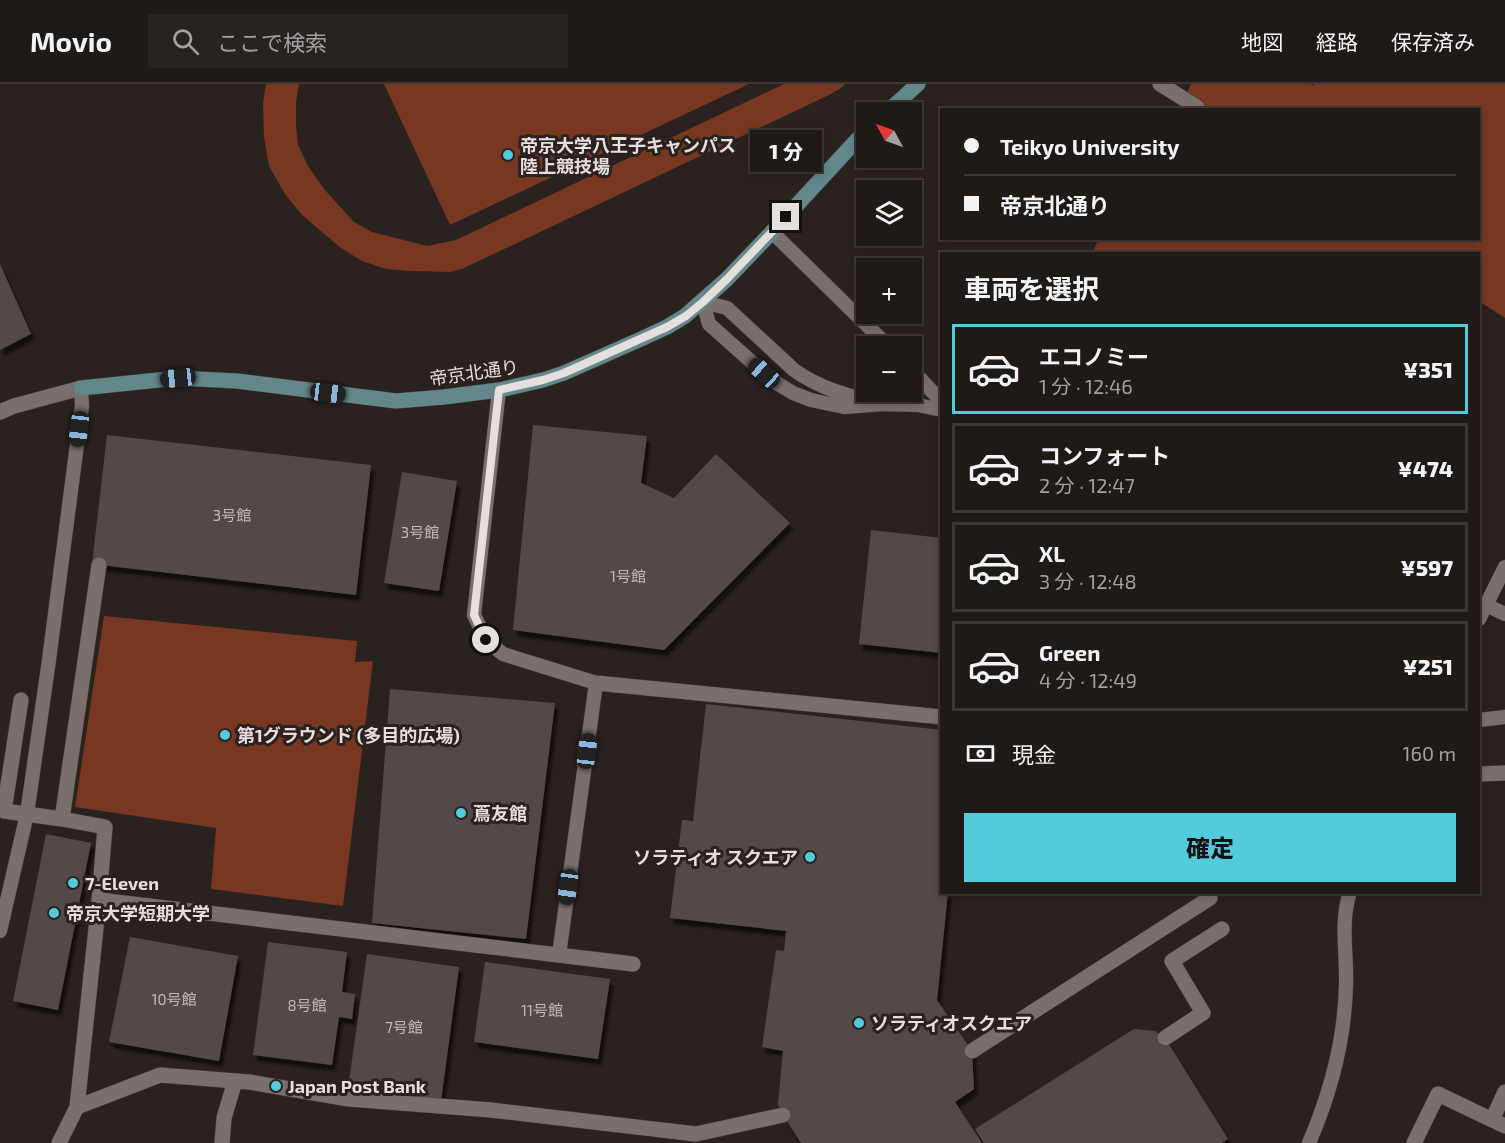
<!DOCTYPE html>
<html lang="ja">
<meta charset="utf-8">
<style>
:root{--surface:#201a17;--page:#282320;--text:#f1f3f6;--muted:#a2a1a1;--line:#3d3836;--accent:#54cadd}
body{margin:0;font-family:"Exo 2","Noto Sans JP",sans-serif;background:var(--page);color:var(--text);height:100vh;display:flex;flex-direction:column;font-size:22px;white-space:nowrap}
*{box-sizing:border-box;margin:0}
p{font-size:20px;color:var(--muted)}
.icon{flex:none;width:33px;height:33px;fill:none;stroke:currentColor;stroke-width:2;stroke-linecap:round;stroke-linejoin:round}
.map{position:relative;flex:1;overflow:hidden}
.drawer{position:absolute;left:940px;top:168px;width:540px;height:642px;display:flex;flex-direction:column;background:var(--surface);border-radius:0px;box-shadow:0 3px 9px #0003,0 0 0 2px var(--line)}
.drawer>*{flex:none}
.hud{position:absolute;left:940px;top:24px;width:540px;height:132px;border-radius:0px;box-shadow:0 3px 9px #0003,0 0 0 2px var(--line);display:grid;align-content:center;height:132px;padding:0 24px;background:var(--surface)}
.needle{width:39px;rotate:310deg}
.fabs{position:absolute;left:856px;top:18px;display:grid;gap:12px}
.fabs a{display:grid;place-items:center;width:66px;height:66px;border-radius:0px;background:var(--surface);box-shadow:0 3px 9px #0003,0 0 0 2px var(--line);font-size:30px}
.end{position:absolute;width:27px;height:27px;margin:-14px;border:8px solid #e5dfdd;background:#111;box-shadow:0 0 0 3px #111}
.from{border-radius:50%}
.bubble{position:absolute;height:42px;border-radius:0px;background:var(--surface);box-shadow:0 3px 9px #0003,0 0 0 2px var(--line);font-size:20px;font-weight:800;line-height:42px;text-align:center}
.car{position:absolute;width:18px;height:36px;margin:-18px -9px;border-radius:8px;box-shadow:0 0 4px 2px #0007;background:linear-gradient(#222 24%,#8ab4d8 0 40%,#222 0 76%,#8ab4d8 0 86%,#222 0)}
.hud b{display:flex;align-items:center;gap:21px;height:57px;font-size:22px}
.hud b+b{border-top:2px solid var(--line)}
.hud i{width:15px;height:15px;background:var(--text)}
ul{padding:0;list-style:none}
li{display:flex;align-items:center;gap:18px;height:90px;margin:0 12px 9px;padding:0 12px;border:3px solid var(--line);border-radius:0px}
li div{flex:1}
li b{display:block;font-size:22px}
li em{font-style:normal;font-weight:800}
li.on{border-color:var(--accent)}
li>.icon{width:54px;height:54px;stroke-width:1.5}
h2{padding:0 24px;font-size:27px;line-height:72px}
.pay{display:flex;align-items:center;gap:15px;height:66px;padding:0 24px;font-size:22px}
.pay p{margin-inline-start:auto}
.primary-button{display:flex;gap:12px;margin-top:auto;padding:12px 24px}
.primary-button a{flex:1;height:69px;border-radius:0px;background:var(--accent);color:#111;font-size:24px;font-weight:800;line-height:69px;text-align:center}
header{display:flex;align-items:center;gap:36px;box-sizing:border-box;height:84px;padding:0 30px;background:var(--surface);border-bottom:2px solid var(--line)}
header strong{font-size:28px}
nav{display:flex;gap:33px;margin-inline-start:auto;font-size:21px}
.search{width:420px;height:54px;background:var(--page);display:flex;align-items:center;gap:15px;box-sizing:border-box;padding:0 21px;border-radius:0px;color:var(--muted);font-size:22px}
.map>svg:first-child{display:block}
.green{fill:#773721}
.building{fill:#534a46;filter:url(#shadow)}
.lines{fill:none;stroke-linecap:round;stroke-linejoin:round}
.lane-casing{stroke:#453e3c;stroke-width:15}
.street-casing{stroke:#453e3c;stroke-width:16}
.secondary-casing{stroke:#453e3c;stroke-width:16}
.lane{stroke:#796f6c;stroke-width:14}
.street{stroke:#796f6c;stroke-width:15}
.secondary{stroke:#62888c;stroke-width:15}
.route{stroke:#e5dfdd;stroke-width:8}
.poi-dot{fill:#54cadd;stroke:#2a221f;stroke-width:2}
.labels{text-anchor:middle;dominant-baseline:central;stroke-width:6;stroke-linejoin:round;paint-order:stroke}
.number-label{font-size:15px;fill:#c0bab7}
.poi-label{font-size:18px;font-weight:bold;fill:#e5dfdd;stroke:#2a221f;text-anchor:start}
.street-label{font-size:18px;fill:#e5dfdd;stroke:#2a221f}
</style>
<header>
<strong>Movio</strong>
<div class="search"><svg class="icon" aria-label="search" viewBox="0 0 24 24"><circle cx="10" cy="10" r="6"/><path d="M15 15l6 6"/></svg>ここで検索</div>
<nav><a>地図</a><a>経路</a><a>保存済み</a></nav>
</header>
<div class="map">
<svg width="1505" height="1059" viewBox="0 0 1505 1059">
<defs>
<filter id="shadow"><feDropShadow dx="3.5" dy="6" stdDeviation="1.5" flood-color="#0009"/></filter>
</defs>
<rect width="100%" height="100%" fill="#2a221f"/>
<path class="green" d="M266,0H299L296,18V40L298,61L308,82L324,105L354,138L372,148L427,162L456,156L784,0H845L841,4L831,10L462,185L450,188L412,187L386,185L362,177L341,164L302,131L285,110L269,82L264,53L263,19Z
M384,0H749L450,141Z
M1191,0H1311L1313,2L1314,0H1505V234L1479,217V170H1092L1099,154H1479V26L1179,25Z
M104,532L357,557L355,578L373,577L343,822L211,805L216,744L75,723Z"/>
<path class="building" d="M0,180L31,250L0,266Z
M533,341L647,352L641,399L674,414L716,370L790,439L664,566L513,546Z
M107,351L371,381L356,511L92,480Z
M402,388L457,397L439,507L384,499Z
M871,446L942,454V569L859,560Z
M390,605L555,619L526,855L372,839Z
M706,620L942,646V808H948L937,916L972,967L974,1005L955,1018L982,1059H801L783,1031L778,1020L783,967L762,963L776,866L784,867L786,847L670,834L682,736L693,737Z
M46,750L91,759L58,926L13,917Z
M130,853L238,872L219,977L109,958Z
M268,858L347,868L342,908L355,910L352,935L339,933L332,981L253,971Z
M367,870L459,883L441,1017L348,1004Z
M485,878L610,895L598,975L474,958Z
M1134,945L1155,947L1165,954L1228,1055L1221,1059H984L975,1045Z"/>
<g class="lines">
<g class="lane-casing">
<path id="lane" d="M772,148L888,262
M912,286L942,318
M499,306L474,531L486,556L503,570L596,599L559,871
M883,320C850,312 822,306 794,286L727,224L703,218L709,240L764,289L778,300L793,309L811,316L844,323L883,320L918,321L942,326
M1486,521L1505,530
M1479,535L1505,483
M1479,636L1505,633
M0,847L27,730L49,576L82,322L81,304
M1309,1059C1331,1008 1345,955 1346,900C1347,869 1340,838 1350,808"/>
</g>
<g class="street-casing">
<path id="street" d="M1160,0L1197,23
M0,328L14,322L81,304
M596,599L942,633
M21,616L4,727L62,735L105,743L99,816L633,880
M1479,690L1505,689
M62,735L99,481
M99,816L77,1023L160,991L249,998L349,1015L491,1026L696,1050L783,1031
M1165,954L1203,929L1172,877L1222,845
M972,967L1210,814
M1492,1036L1505,1008
M59,1059L77,1023
M222,1059L224,1034L235,997
M1414,1059L1438,1010L1505,1042"/>
</g>
<g class="secondary-casing">
<path id="secondary" d="M887,28L918,0
M81,304L178,294L237,297L396,317L444,313L499,306L543,296L564,289L641,255L667,243L685,232L727,195L772,148L854,59L867,46"/>
</g>
<use href="#lane" class="lane"/>
<use href="#street" class="street"/>
<use href="#secondary" class="secondary"/>
</g>
<g class="lines">
<path class="route" d="M486,556L474,531L499,306L543,296L564,289L667,243L686,232L703,218L727,195L786,133"/>
</g>
<g class="poi-dot">
<circle cx="508" cy="71" r="6"/>
<circle cx="225" cy="651" r="6"/>
<circle cx="461" cy="729" r="6"/>
<circle cx="810" cy="773" r="6"/>
<circle cx="73" cy="799" r="6"/>
<circle cx="54" cy="829" r="6"/>
<circle cx="859" cy="939" r="6"/>
<circle cx="276" cy="1002" r="6"/>
</g>
<g class="labels">
<g class="number-label">
<text x="232" y="431">3号館</text>
<text x="420" y="448">3号館</text>
<text x="628" y="492">1号館</text>
<text x="174" y="915">10号館</text>
<text x="307" y="921">8号館</text>
<text x="542" y="926">11号館</text>
<text x="404" y="943">7号館</text>
</g>
<g class="poi-label">
<text x="520" y="61">帝京大学八王子キャンパス<tspan x="520" dy="21">陸上競技場</tspan></text>
<text x="237" y="651">第1グラウンド (多目的広場)</text>
<text x="473" y="729">蔦友館</text>
<text x="798" y="773" text-anchor="end">ソラティオ スクエア</text>
<text x="85" y="799">7-Eleven</text>
<text x="66" y="829">帝京大学短期大学</text>
<text x="871" y="939">ソラティオスクエア</text>
<text x="288" y="1002">Japan Post Bank</text>
</g>
<g class="street-label">
<text transform="translate(474 288) rotate(-8)">帝京北通り</text>
</g>
</g>
</svg>
<div class="fabs">
<a><svg class="needle" viewBox="-14 -14 28 28"><path d="M0-13l5 13h-10z" fill="#e53935"/><path d="M0 13l5-13h-10z" fill="#a2a1a1"/></svg></a>
<a><svg class="icon" aria-label="layers" viewBox="0 0 24 24"><path d="M12 4l9 5-9 5-9-5zM3 14l9 5 9-5"/></svg></a>
<a>+</a>
<a>−</a>
</div>
<i class="end from" style="left:486px;top:556px"></i>
<i class="end" style="left:786px;top:133px"></i>
<div class="bubble" style="left:750px;top:46px;width:72px">1 分</div>
<i class="car" style="left:764px;top:289px;rotate:312deg"></i>
<i class="car" style="left:178px;top:294px;rotate:264deg"></i>
<i class="car" style="left:328px;top:309px;rotate:97deg"></i>
<i class="car" style="left:79px;top:345px;rotate:187deg"></i>
<i class="car" style="left:587px;top:667px;rotate:7deg"></i>
<i class="car" style="left:568px;top:803px;rotate:188deg"></i>
<div class="hud">
<b><i class="from"></i>Teikyo University</b>
<b><i></i>帝京北通り</b>
</div>
<section class="drawer">
<h2>車両を選択</h2>
<ul>
<li class="on"><svg class="icon" aria-label="car" viewBox="0 0 24 24"><path d="M5 17H2v-5l4-1 3-4h7l3 4 3 1v5h-3M9 17h6M6 11h13"/><circle cx="7" cy="17" r="2"/><circle cx="17" cy="17" r="2"/></svg><div><b>エコノミー</b><p>1 分 · 12:46</p></div><em>¥351</em></li>
<li><svg class="icon" aria-label="car" viewBox="0 0 24 24"><path d="M5 17H2v-5l4-1 3-4h7l3 4 3 1v5h-3M9 17h6M6 11h13"/><circle cx="7" cy="17" r="2"/><circle cx="17" cy="17" r="2"/></svg><div><b>コンフォート</b><p>2 分 · 12:47</p></div><em>¥474</em></li>
<li><svg class="icon" aria-label="car" viewBox="0 0 24 24"><path d="M5 17H2v-5l4-1 3-4h7l3 4 3 1v5h-3M9 17h6M6 11h13"/><circle cx="7" cy="17" r="2"/><circle cx="17" cy="17" r="2"/></svg><div><b>XL</b><p>3 分 · 12:48</p></div><em>¥597</em></li>
<li><svg class="icon" aria-label="car" viewBox="0 0 24 24"><path d="M5 17H2v-5l4-1 3-4h7l3 4 3 1v5h-3M9 17h6M6 11h13"/><circle cx="7" cy="17" r="2"/><circle cx="17" cy="17" r="2"/></svg><div><b>Green</b><p>4 分 · 12:49</p></div><em>¥251</em></li>
</ul>
<div class="pay"><svg class="icon" aria-label="cash" viewBox="0 0 24 24"><path d="M3 7h18v10H3z"/><circle cx="12" cy="12" r="2"/></svg>現金<p>160 m</p></div>
<div class="primary-button"><a>確定</a></div>
</section>
</div>
